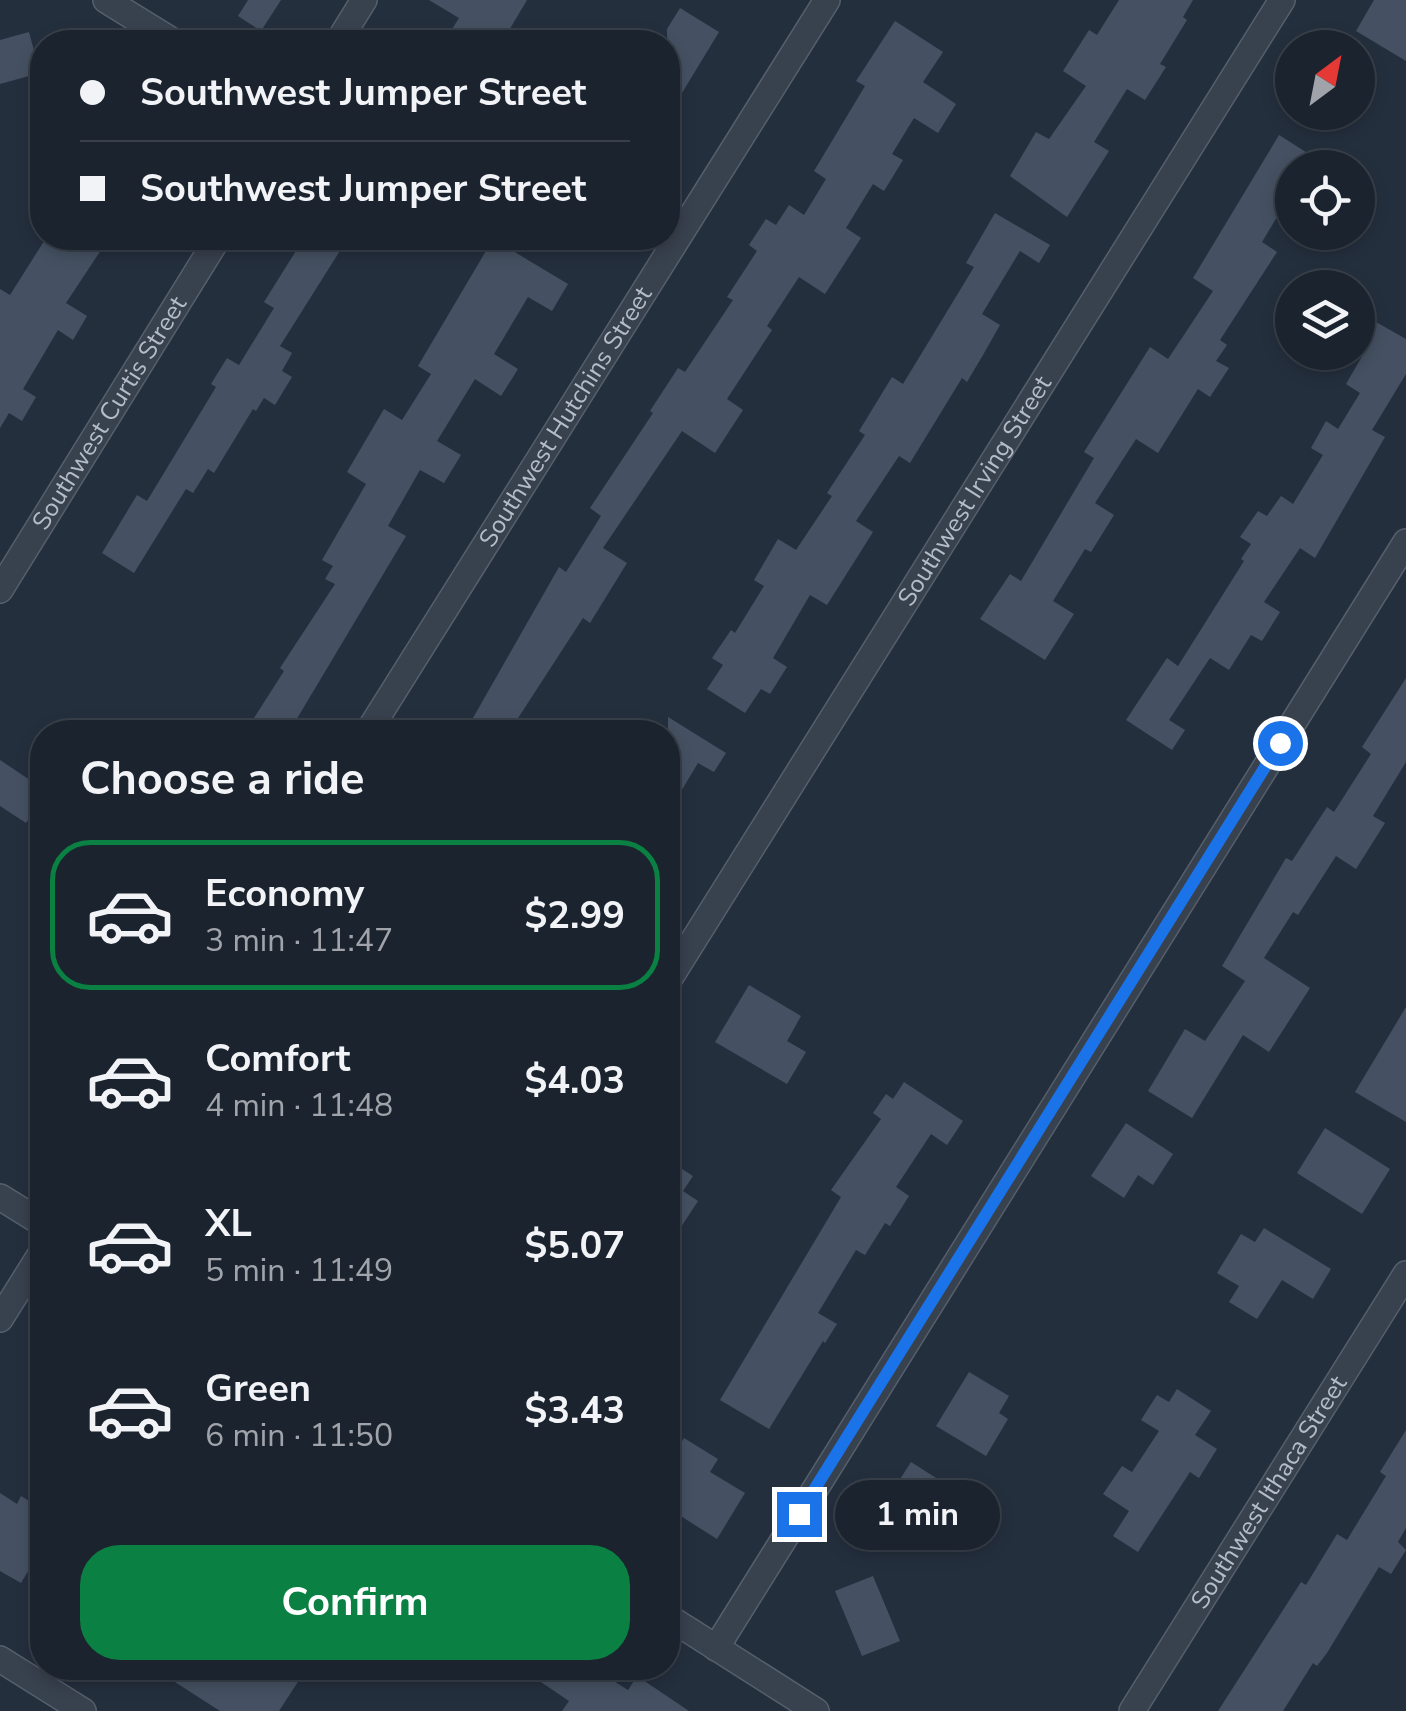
<!DOCTYPE html>
<meta charset="utf-8">
<style>
:root{--surface:#1b232e;--page:#242b36;--text:#f1f3f6;--muted:#a0a4aa;--line:#39404a;--accent:#0b8043}
body{margin:0;font-family:"Nunito Sans",sans-serif;background:var(--page);color:var(--text);height:100vh;display:flex;flex-direction:column;font-size:38px;white-space:nowrap}
*{box-sizing:border-box;margin:0}
p{font-size:32px;color:var(--muted)}
.icon{flex:none;width:55px;height:55px;fill:none;stroke:currentColor;stroke-width:2;stroke-linecap:round;stroke-linejoin:round}
.map{position:relative;flex:1;overflow:hidden}
.details{position:absolute;left:30px;top:720px;width:650px;height:960px;display:flex;flex-direction:column;background:var(--surface);border-radius:40px;box-shadow:0 5px 15px #0003,0 0 0 2px var(--line)}
.details>*{flex:none}
.top-card{position:absolute;left:30px;top:30px;width:650px;height:220px;border-radius:40px;box-shadow:0 5px 15px #0003,0 0 0 2px var(--line);display:grid;align-content:center;height:220px;padding:0 50px;background:var(--surface)}
.needle{width:65px;rotate:32deg}
.controls{position:absolute;left:1275px;top:30px;display:grid;gap:20px}
.controls a{display:grid;place-items:center;width:100px;height:100px;border-radius:50%;background:var(--surface);box-shadow:0 5px 15px #0003,0 0 0 2px var(--line);font-size:50px}
.end{position:absolute;width:45px;height:45px;margin:-22px;border:12px solid #1a73e8;background:#fff;box-shadow:0 0 0 5px #fff}
.from{border-radius:50%}
.bubble{position:absolute;height:70px;border-radius:35px;background:var(--surface);box-shadow:0 5px 15px #0003,0 0 0 2px var(--line);font-size:32px;font-weight:700;line-height:70px;text-align:center}
.top-card b{display:flex;align-items:center;gap:35px;height:95px;font-size:38px}
.top-card b+b{border-top:2px solid var(--line)}
.top-card i{width:25px;height:25px;background:var(--text)}
ul{padding:0;list-style:none}
li{display:flex;align-items:center;gap:30px;height:150px;margin:0 20px 15px;padding:0 30px;border:5px solid transparent;border-radius:40px}
li div{flex:1}
li b{display:block;font-size:38px}
li em{font-style:normal;font-weight:700}
li.active{border-color:var(--accent)}
li>.icon{width:90px;height:90px;stroke-width:1.5}
h2{padding:0 50px;font-size:45px;line-height:120px}
.primary-button{display:flex;gap:20px;margin-top:auto;padding:20px 50px}
.primary-button a{flex:1;height:115px;border-radius:40px;background:var(--accent);color:#fff;font-size:40px;font-weight:700;line-height:115px;text-align:center}
.map>svg:first-child{display:block}
.building{fill:#455162}
.lines{fill:none;stroke-linecap:round;stroke-linejoin:round}
.street-casing{stroke:#565f6c;stroke-width:28}
.street{stroke:#38414e;stroke-width:25}
.route{stroke:#1a73e8;stroke-width:12}
.labels{text-anchor:middle;dominant-baseline:central;stroke-width:8;stroke-linejoin:round;paint-order:stroke}
.street-label{font-size:25px;fill:#b4bcc9;stroke:#1d2633}
</style>
<div class="map">
<svg width="1406" height="1711" viewBox="0 0 1406 1711">
<rect width="100%" height="100%" fill="#242f3e"/>
<path class="building" d="M248,0H281L261,31L238,16Z
M429,0H527L502,42H444L459,18Z
M1119,0H1193L1183,17L1187,20L1160,64L1166,67L1145,100L1127,89L1094,142L1109,151L1067,217L1010,176L1036,132L1049,139L1086,86L1063,71L1089,30L1097,35Z
M1374,0H1406V61L1356,31Z
M680,8L719,32L668,116L667,29Z
M895,21L943,52L923,82L956,104L938,133L914,118L892,154L903,160L884,191L873,184L846,228L861,238L825,294L799,277L767,326L772,330L727,399L743,410L715,453L682,431L603,548L627,563L590,623L583,618L509,732H465L559,567L566,572L601,516L590,508L653,413L650,411L678,368L685,372L733,300L727,297L757,251L749,245L766,219L776,225L789,205L804,215L826,179L814,171L865,86L856,81Z
M29,32L40,73L0,84V40Z
M1279,135L1331,168H1292V192L1262,242L1277,252L1220,340L1227,345L1216,361L1229,368L1210,397L1198,389L1158,453L1136,439L1095,503L1114,515L1091,552L1085,549L1053,601L1074,614L1045,660L980,619L1010,574L1021,581L1094,458L1084,452L1150,347L1168,359L1213,291L1193,278Z
M995,213L1050,245L1039,263L1020,251L982,314L1000,325L983,355L967,382L962,378L910,463L899,456L856,521L873,532L827,605L810,595L773,658L787,667L770,694L761,689L745,713L707,689L723,665L712,658L731,630L735,633L764,586L754,580L778,539L796,550L832,496L827,493L865,435L859,431L892,377L903,384L974,267L966,263Z
M46,238H109L66,303L87,316L73,340L58,330L23,389L36,397L22,421L9,413L0,428V289L10,295Z
M304,238H348L280,346L292,353L282,371L292,377L275,405L264,398L256,411L253,409L214,473L208,469L193,493L186,489L134,573L102,553L137,495L147,501L216,387L211,384L227,358L239,365L274,308L264,302Z
M493,239L568,284L552,311L528,297L494,354L518,369L501,396L475,379L437,441L461,455L444,483L420,470L388,526L406,536L289,732H245L284,671L280,668L335,584L325,579L333,566L322,560L366,484L347,472L384,409L402,420L431,374L418,366Z
M1376,322L1406,339V374L1372,430L1385,437L1315,558L1300,548L1264,602L1280,612L1262,641L1251,635L1229,670L1210,658L1169,720L1185,730L1172,750L1126,720L1167,658L1178,666L1244,561L1241,559L1251,544L1240,537L1258,511L1267,516L1281,496L1293,504L1323,455L1311,448L1326,421L1338,429L1360,393L1346,384L1364,353L1360,350Z
M1406,678V762L1373,816L1385,823L1356,869L1336,856L1298,915L1293,912L1264,958L1310,988L1269,1052L1243,1035L1192,1118L1148,1091L1185,1029L1205,1041L1245,981L1222,966L1286,858L1292,861L1327,807L1334,812L1371,754L1362,747Z
M668,717L726,753L714,772L698,763L668,813Z
M0,760L42,788V799L26,823L0,806Z
M749,985L801,1016L787,1041L806,1052L787,1084L715,1042Z
M1406,1007V1122L1355,1092Z
M904,1082L963,1121L947,1145L931,1134L896,1187L909,1196L890,1226L885,1223L865,1255L856,1250L818,1313L837,1324L825,1343L823,1341L769,1429L720,1400L841,1197L831,1190L881,1119L873,1113L886,1094L893,1099Z
M1126,1123L1173,1154L1153,1185L1138,1175L1124,1198L1091,1176Z
M1325,1128L1390,1169L1362,1214L1297,1173Z
M668,1160L693,1176L683,1191L698,1201L668,1247Z
M1264,1228L1331,1269L1313,1299L1282,1280L1257,1319L1229,1302L1239,1286L1217,1273L1241,1234L1255,1242Z
M969,1372L1009,1396L999,1413L1008,1419L986,1456L936,1426Z
M1177,1389L1211,1411L1195,1435L1217,1449L1199,1478L1190,1472L1138,1552L1113,1536L1129,1511L1103,1494L1122,1466L1132,1472L1159,1431L1141,1420L1157,1395L1169,1402Z
M1406,1430V1528L1398,1542L1406,1550L1391,1574L1379,1567L1327,1653L1317,1666L1313,1663L1283,1711H1218L1301,1582L1306,1585L1337,1534L1347,1540L1386,1476L1380,1472Z
M684,1438L718,1459L710,1472L745,1493L717,1539L668,1508V1465Z
M911,1462L977,1504L949,1548L883,1506Z
M0,1493L17,1504L21,1496L42,1509V1548L21,1583L0,1571Z
M873,1576L900,1641L862,1656L835,1591Z
M153,1668H307L279,1711H220Z
M520,1668H593L628,1690L637,1676L689,1711H562L569,1701Z"/>
<g class="lines">
<g class="street-casing">
<g id="street">
<path d="M106,0L174,42"/>
<path d="M338,42L364,0"/>
<path id="s1" d="M0,590L218,238"/>
<path id="s2" d="M368,732L827,0"/>
<path id="s3" d="M668,981L1282,0"/>
<path d="M0,1197L42,1223"/>
<path d="M0,1319L42,1252"/>
<path d="M668,1617L816,1711"/>
<path d="M716,1648L1406,542"/>
<path d="M0,1659L83,1711"/>
<path id="s4" d="M1132,1711L1406,1274"/>
</g>
</g>
<use href="#street" class="street"/>
</g>
<g class="lines">
<path class="route" d="M799,1514L1280,743"/>
</g>
<g class="labels">
<g class="street-label">
<text stroke="none"><textPath href="#s1" startOffset="208">Southwest Curtis Street</textPath></text>
<text stroke="none"><textPath href="#s2" startOffset="372">Southwest Hutchins Street</textPath></text>
<text stroke="none"><textPath href="#s3" startOffset="578">Southwest Irving Street</textPath></text>
<text stroke="none"><textPath href="#s4" startOffset="258">Southwest Ithaca Street</textPath></text>
</g>
</g>
</svg>
<div class="controls">
<a><svg class="needle" viewBox="-14 -14 28 28"><path d="M0-13l5 13h-10z" fill="#e53935"/><path d="M0 13l5-13h-10z" fill="#a0a4aa"/></svg></a>
<a><svg class="icon" aria-label="locate" viewBox="0 0 24 24"><circle cx="12" cy="12" r="6"/><path d="M12 2v4M12 18v4M2 12h4M18 12h4"/></svg></a>
<a><svg class="icon" aria-label="layers" viewBox="0 0 24 24"><path d="M12 4l9 5-9 5-9-5zM3 14l9 5 9-5"/></svg></a>
</div>
<i class="end from" style="left:1280px;top:743px"></i>
<i class="end" style="left:799px;top:1514px"></i>
<div class="bubble" style="left:835px;top:1480px;width:165px">1 min</div>
<div class="top-card">
<b><i class="from"></i>Southwest Jumper Street</b>
<b><i></i>Southwest Jumper Street</b>
</div>
<section class="details">
<h2>Choose a ride</h2>
<ul>
<li class="active"><svg class="icon" aria-label="car" viewBox="0 0 24 24"><path d="M5 17H2v-5l4-1 3-4h7l3 4 3 1v5h-3M9 17h6M6 11h13"/><circle cx="7" cy="17" r="2"/><circle cx="17" cy="17" r="2"/></svg><div><b>Economy</b><p>3 min · 11:47</p></div><em>$2.99</em></li>
<li><svg class="icon" aria-label="car" viewBox="0 0 24 24"><path d="M5 17H2v-5l4-1 3-4h7l3 4 3 1v5h-3M9 17h6M6 11h13"/><circle cx="7" cy="17" r="2"/><circle cx="17" cy="17" r="2"/></svg><div><b>Comfort</b><p>4 min · 11:48</p></div><em>$4.03</em></li>
<li><svg class="icon" aria-label="car" viewBox="0 0 24 24"><path d="M5 17H2v-5l4-1 3-4h7l3 4 3 1v5h-3M9 17h6M6 11h13"/><circle cx="7" cy="17" r="2"/><circle cx="17" cy="17" r="2"/></svg><div><b>XL</b><p>5 min · 11:49</p></div><em>$5.07</em></li>
<li><svg class="icon" aria-label="car" viewBox="0 0 24 24"><path d="M5 17H2v-5l4-1 3-4h7l3 4 3 1v5h-3M9 17h6M6 11h13"/><circle cx="7" cy="17" r="2"/><circle cx="17" cy="17" r="2"/></svg><div><b>Green</b><p>6 min · 11:50</p></div><em>$3.43</em></li>
</ul>
<div class="primary-button"><a>Confirm</a></div>
</section>
</div>
